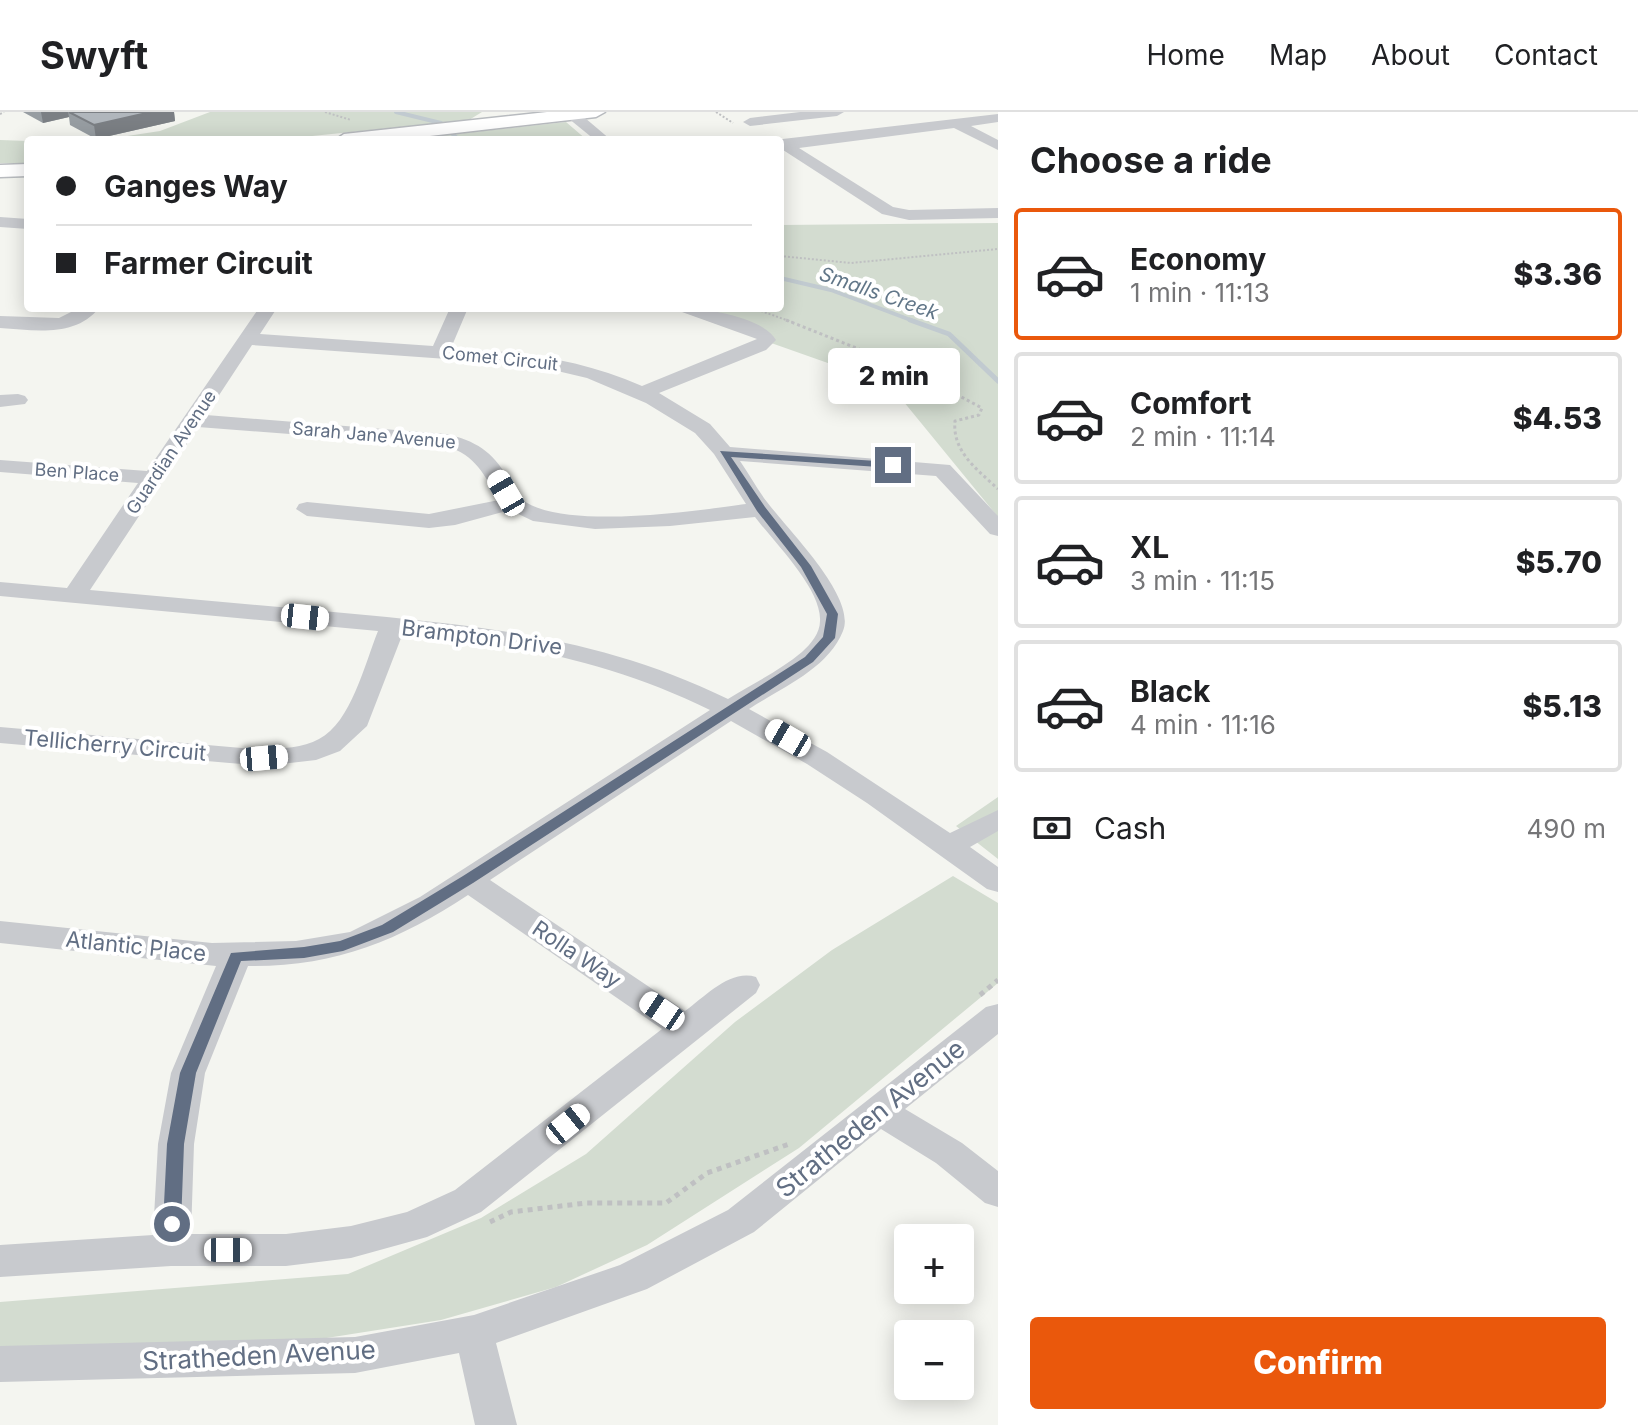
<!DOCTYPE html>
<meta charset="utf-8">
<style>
:root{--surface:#fff;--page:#f2f2f2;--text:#202124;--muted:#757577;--line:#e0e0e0;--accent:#ea580c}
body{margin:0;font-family:Inter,sans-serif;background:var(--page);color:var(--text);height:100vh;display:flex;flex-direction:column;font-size:30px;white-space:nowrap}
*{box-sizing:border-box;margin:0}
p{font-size:26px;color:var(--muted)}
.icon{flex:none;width:44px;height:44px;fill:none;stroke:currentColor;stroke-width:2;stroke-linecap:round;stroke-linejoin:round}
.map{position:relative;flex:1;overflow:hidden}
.details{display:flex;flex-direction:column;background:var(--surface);width:640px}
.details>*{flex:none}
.banner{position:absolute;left:24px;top:24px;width:760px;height:176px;border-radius:8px;box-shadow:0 4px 20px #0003;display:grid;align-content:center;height:176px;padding:0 32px;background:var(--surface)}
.tools{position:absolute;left:894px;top:1112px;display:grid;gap:16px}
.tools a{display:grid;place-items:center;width:80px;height:80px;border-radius:8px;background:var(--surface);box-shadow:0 4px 20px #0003;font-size:40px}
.end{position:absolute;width:36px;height:36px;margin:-18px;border:10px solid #616e83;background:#fff;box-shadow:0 0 0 4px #fff}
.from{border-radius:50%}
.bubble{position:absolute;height:56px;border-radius:8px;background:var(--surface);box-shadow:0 4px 20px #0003;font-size:26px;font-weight:800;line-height:56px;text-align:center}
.car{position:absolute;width:24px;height:48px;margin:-24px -12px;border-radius:10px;box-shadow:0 0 6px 2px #0007;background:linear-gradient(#fff 24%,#345 0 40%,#fff 0 76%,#345 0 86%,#fff 0)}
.banner b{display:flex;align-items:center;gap:28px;height:76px;font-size:30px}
.banner b+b{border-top:2px solid var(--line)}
.banner i{width:20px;height:20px;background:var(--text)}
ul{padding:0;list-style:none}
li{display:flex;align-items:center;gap:24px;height:132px;margin:0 16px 12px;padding:0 16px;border:4px solid var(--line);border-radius:8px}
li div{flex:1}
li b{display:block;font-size:30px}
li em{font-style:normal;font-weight:800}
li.active{border-color:var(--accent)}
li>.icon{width:72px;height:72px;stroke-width:1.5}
h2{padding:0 32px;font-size:36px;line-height:96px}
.pay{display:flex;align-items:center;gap:20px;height:88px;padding:0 32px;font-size:30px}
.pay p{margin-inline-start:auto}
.primary-button{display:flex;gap:16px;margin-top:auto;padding:16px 32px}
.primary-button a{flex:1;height:92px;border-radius:8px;background:var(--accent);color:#fff;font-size:32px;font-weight:800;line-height:92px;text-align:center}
header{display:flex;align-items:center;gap:48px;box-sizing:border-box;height:112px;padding:0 40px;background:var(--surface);border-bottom:2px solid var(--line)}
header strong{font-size:38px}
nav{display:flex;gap:44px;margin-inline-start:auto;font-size:28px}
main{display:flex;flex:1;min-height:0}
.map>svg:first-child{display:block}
.green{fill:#d3dcd0}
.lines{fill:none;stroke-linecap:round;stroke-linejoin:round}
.stream-far1{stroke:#c1cad0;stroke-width:4}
.stream{stroke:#c1cad0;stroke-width:5}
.major-casing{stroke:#b8bbbf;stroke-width:3}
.path-far2{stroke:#bfc0c2;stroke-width:2;stroke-dasharray:2 2;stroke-linecap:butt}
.path-far1{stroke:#bfc0c2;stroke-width:3;stroke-dasharray:3 3;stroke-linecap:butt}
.path{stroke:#bfc0c2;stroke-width:5;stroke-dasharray:5 5;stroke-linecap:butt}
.minor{fill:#c8cace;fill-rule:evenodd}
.major{fill:#fff;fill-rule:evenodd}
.wall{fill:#979da2}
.shaded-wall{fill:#7b7f84}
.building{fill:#b0b6bc;stroke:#7b7f84;stroke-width:2}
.route{fill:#616e83}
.labels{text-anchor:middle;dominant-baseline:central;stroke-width:8;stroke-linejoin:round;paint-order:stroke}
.far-street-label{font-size:18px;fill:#616e83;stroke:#fff}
.far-water-label{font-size:20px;font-style:italic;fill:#617688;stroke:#fff}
.street-label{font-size:22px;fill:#616e83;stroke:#fff}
.near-street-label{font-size:26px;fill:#616e83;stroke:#fff}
</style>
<header>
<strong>Swyft</strong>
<nav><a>Home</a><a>Map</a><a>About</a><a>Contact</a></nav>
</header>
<main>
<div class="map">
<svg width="998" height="1313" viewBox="0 0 998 1313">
<rect width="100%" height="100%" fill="#f4f5f0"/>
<path class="green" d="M210,0H482L469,8L273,28H101L160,19Z
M566,10L587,28H400Z
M0,28L28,29V51H0Z
M998,111V405L890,273L672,196H780V113Z
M998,685V747L956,714Z
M953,764L998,791V871L799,1036L647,1133L556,1175L441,1208L263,1236L0,1239V1190L348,1162L481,1106L586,1042L735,910L832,838Z"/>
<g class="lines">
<path class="stream-far1" d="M396,0L441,11L459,28
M780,166L831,178L916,210"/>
<path class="stream" d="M910,208L949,222L998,269"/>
<g class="major-casing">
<path id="major" d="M547,0H605L596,5L395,28H335L344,22Z
M28,52V64L0,65V53Z"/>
</g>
<path class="path-far2" d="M325,0L351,8
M716,0L733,11
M0,2L4,0
M780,144L851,151L998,137
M761,199L792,210"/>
<path class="path-far1" d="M786,208L909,257L982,296L979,303L955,309C952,340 978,358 998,377"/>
<path class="path" d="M980,883L998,868
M490,1110L511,1100L586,1091H666L707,1061L792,1031"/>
<path class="minor" d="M568,0H578L611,28H595L568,6Z
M800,0H844L837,4L750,14L743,10L750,6Z
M998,2V10L971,14L998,28V38L954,16L799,36L893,95L909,98L998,96V106L909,108L882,102L780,36V28H774Z
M0,105L28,107V117L0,115Z
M79,196H99C75,226 34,218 0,216V204L59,206Z
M259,196H277L260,222L433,234L450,196H468L451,236C520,240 578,246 642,274L757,227L682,200L679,196C705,196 763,205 776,228L766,238L659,281L710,312L730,335L950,353L998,404V424L990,422L936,364L740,349C749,362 757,377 767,390C787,417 857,485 843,519C828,557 781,576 749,597L827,640L950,721L998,698V719L970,735L998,755V780L987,777L867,691L807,652L731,609L490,768L685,899C706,884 730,857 756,865L760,873L756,881L481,1100L427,1125L351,1146L286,1154H171L0,1165V1133L153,1123L158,1032L171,961L216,854L0,831V809L212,831L296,829L350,820L420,785L710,598C610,549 513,531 403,521L367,614L340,639L316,648L264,654L0,631V615L264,638C282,636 303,636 319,627C351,611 365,551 378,519L0,484V470L67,476L138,371L0,360V348L147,359ZM252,233L532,253L587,266L646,291L695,321L714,342L746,392C696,399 561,419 521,387C516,382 512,372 508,366C492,339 476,329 446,322L206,303ZM198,315L446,334C476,343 484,363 499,388L429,402L307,390L299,392L296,397L307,404L429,416L455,413L510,398L533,409L595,417L670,414L755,405C773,429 822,477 820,509C820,521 811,532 802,540C781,558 752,572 728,587C601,525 482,514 344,501C260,493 175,486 90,478ZM468,783L662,917L455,1078L407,1100L351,1114L286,1122H191L194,1032L205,961L248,854C334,855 398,829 468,783Z
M18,282L25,284L28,288L25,292L0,295V283Z
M998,892V922L905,997L962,1031L998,1059V1095L985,1091L936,1051L881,1017L754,1120L647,1177L496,1231L517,1313H475L459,1241L355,1261L0,1270V1234L355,1225L474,1203L620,1153L728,1098L986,895Z"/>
<use href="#major" class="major"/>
</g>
<path class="wall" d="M23,0H174L175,9L96,27L70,13L69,5L43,11Z"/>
<path class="shaded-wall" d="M41,0H68L69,5L43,11Z
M151,0H174L175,9L96,27L94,13Z"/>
<path class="building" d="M69,0H151L94,13Z"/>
<path class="route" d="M720,339L893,350L898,353L893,356L731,345L765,395L811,454L838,502L835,526L813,550L473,771L393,820L343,839L304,846L241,849L196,961L184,1032L181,1112L172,1119L166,1117L163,1112L167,1032L180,961L231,841L304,835L340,829L382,813L463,764L805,545L823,525L827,502L801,455L757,399Z"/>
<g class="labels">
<g class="far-street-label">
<text transform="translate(500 246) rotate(6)">Comet Circuit</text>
<text transform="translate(374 323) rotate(5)">Sarah Jane Avenue</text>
<text transform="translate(171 340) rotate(-56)">Guardian Avenue</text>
<text transform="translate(77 360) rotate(4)">Ben Place</text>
</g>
<g class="far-water-label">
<text transform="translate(879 181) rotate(19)">Smalls Creek</text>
</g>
<g class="street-label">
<text transform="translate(482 525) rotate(7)">Brampton Drive</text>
<text transform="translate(115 633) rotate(5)">Tellicherry Circuit</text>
<text transform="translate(136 834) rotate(6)">Atlantic Place</text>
<text transform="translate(577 842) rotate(34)">Rolla Way</text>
</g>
<g class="near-street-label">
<text transform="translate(870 1006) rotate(-39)">Stratheden Avenue</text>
<text transform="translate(259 1243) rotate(-3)">Stratheden Avenue</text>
</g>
</g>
</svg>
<div class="tools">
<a>+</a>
<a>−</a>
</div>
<i class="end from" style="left:172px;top:1112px"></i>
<i class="end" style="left:893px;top:353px"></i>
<div class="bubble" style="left:828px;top:236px;width:132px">2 min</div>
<i class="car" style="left:506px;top:381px;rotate:330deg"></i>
<i class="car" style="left:305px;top:505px;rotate:96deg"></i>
<i class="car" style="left:788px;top:626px;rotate:300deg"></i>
<i class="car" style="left:264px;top:646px;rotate:85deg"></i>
<i class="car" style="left:662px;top:899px;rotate:304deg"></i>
<i class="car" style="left:568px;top:1012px;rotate:51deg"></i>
<i class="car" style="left:228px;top:1138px;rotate:90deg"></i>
<div class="banner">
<b><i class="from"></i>Ganges Way</b>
<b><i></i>Farmer Circuit</b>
</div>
</div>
<section class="details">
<h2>Choose a ride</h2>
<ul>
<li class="active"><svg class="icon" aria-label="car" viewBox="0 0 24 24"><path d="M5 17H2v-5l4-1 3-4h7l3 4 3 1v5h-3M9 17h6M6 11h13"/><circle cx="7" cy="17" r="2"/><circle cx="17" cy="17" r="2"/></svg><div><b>Economy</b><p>1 min · 11:13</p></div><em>$3.36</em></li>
<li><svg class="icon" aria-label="car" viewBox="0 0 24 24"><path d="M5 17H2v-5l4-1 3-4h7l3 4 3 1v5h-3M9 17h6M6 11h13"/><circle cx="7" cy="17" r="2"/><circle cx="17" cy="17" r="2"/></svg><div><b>Comfort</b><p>2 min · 11:14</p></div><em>$4.53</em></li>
<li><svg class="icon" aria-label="car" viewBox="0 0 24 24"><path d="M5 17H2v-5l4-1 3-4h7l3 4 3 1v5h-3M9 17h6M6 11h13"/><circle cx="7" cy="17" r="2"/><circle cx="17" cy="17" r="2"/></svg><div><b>XL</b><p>3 min · 11:15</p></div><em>$5.70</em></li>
<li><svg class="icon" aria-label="car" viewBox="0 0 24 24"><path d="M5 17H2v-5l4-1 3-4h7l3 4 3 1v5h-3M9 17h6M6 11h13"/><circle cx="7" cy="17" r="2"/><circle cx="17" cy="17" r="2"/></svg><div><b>Black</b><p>4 min · 11:16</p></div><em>$5.13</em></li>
</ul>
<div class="pay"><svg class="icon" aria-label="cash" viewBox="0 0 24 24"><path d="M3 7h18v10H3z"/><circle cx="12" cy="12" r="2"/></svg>Cash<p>490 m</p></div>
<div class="primary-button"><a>Confirm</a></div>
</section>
</main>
